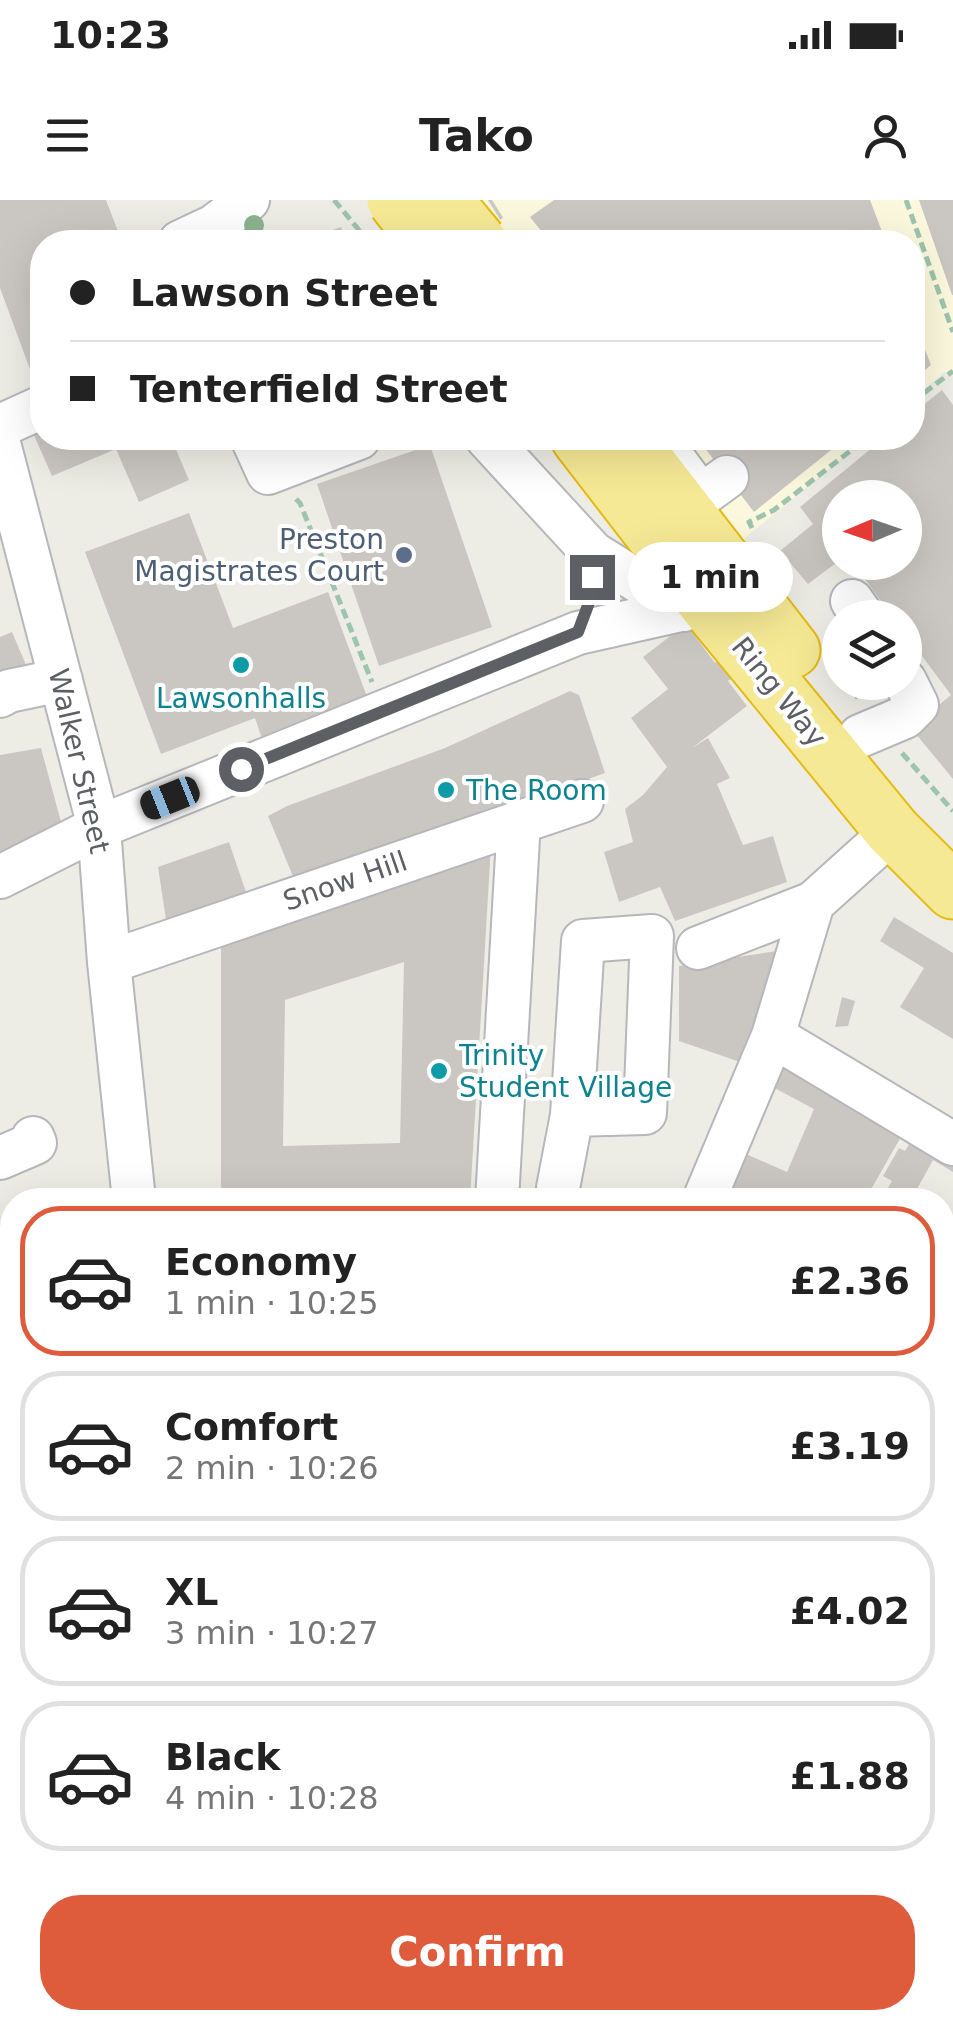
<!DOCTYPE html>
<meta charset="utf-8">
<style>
:root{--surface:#fff;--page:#f6f6f6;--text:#222;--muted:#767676;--line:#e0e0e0;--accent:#de5c3c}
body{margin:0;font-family:"DejaVu Sans",sans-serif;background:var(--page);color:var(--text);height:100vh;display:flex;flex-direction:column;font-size:38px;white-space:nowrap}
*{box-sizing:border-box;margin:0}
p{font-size:32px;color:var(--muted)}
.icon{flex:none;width:55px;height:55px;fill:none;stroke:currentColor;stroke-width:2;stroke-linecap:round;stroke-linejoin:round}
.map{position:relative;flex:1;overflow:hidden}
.side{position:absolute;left:0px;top:988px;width:955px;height:842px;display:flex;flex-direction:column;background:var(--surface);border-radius:40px 40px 0 0;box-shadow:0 10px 40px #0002}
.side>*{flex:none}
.hud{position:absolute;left:30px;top:30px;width:895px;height:220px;border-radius:40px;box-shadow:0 10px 40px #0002;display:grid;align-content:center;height:220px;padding:0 40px;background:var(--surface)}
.needle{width:65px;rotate:268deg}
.controls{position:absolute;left:822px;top:280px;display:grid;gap:20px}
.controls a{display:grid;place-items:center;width:100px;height:100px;border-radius:50%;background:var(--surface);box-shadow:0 10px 40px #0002;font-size:50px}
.end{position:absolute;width:45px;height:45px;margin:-22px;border:12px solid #5d5f64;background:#fff;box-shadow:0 0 0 5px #fff}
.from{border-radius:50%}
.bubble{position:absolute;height:70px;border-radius:35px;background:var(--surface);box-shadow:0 10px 40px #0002;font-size:32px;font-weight:600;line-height:70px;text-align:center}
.car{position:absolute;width:30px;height:60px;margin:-30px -15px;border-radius:12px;box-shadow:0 0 8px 2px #0007;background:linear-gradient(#222 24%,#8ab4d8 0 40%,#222 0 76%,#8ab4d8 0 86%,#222 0)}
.hud b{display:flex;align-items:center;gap:35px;height:95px;font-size:38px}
.hud b+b{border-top:2px solid var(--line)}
.hud i{width:25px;height:25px;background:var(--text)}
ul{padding:18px 0 0;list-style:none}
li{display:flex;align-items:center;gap:30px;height:150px;margin:0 20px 15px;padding:0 20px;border:5px solid var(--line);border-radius:40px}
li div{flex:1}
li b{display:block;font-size:38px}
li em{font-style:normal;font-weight:600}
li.active{border-color:var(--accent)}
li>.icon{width:90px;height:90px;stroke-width:1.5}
.primary-button{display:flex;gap:20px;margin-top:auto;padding:20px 40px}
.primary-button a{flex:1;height:115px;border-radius:40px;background:var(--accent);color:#fff;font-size:40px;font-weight:600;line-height:115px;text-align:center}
.status{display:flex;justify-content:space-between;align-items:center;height:70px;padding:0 50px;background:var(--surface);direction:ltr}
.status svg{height:28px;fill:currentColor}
header{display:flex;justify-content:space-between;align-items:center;height:130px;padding:0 40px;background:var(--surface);font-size:45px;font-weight:600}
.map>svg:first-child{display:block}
.commercial{fill:#fcf8dd}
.education{fill:#dedcd3}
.building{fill:#cac7c2;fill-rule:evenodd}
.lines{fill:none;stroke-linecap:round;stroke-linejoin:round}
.minor-tunnel{stroke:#cacac5;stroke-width:42;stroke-dasharray:42 21;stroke-linecap:butt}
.minor-casing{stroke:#b5b7bb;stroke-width:46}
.major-casing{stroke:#e8d364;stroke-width:56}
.highway-casing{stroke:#e4bb10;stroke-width:59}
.path{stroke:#9dc4ad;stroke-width:5;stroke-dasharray:10 5;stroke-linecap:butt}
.minor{stroke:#fff;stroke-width:42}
.major{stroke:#faf6af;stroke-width:52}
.highway{stroke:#f6e995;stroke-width:55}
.highway-bridge-casing{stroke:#e4bb10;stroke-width:59;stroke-linecap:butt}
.highway-bridge{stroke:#f6e995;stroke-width:55}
.tree{fill:#8cb48f}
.route{stroke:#5d5f64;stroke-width:12}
.service-dot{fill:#5c6f8a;stroke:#fff;stroke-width:4}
.culture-dot{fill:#0f9aa8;stroke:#fff;stroke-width:4}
.labels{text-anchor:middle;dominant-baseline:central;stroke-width:8;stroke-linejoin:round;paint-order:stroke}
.service-label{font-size:28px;fill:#4e5e75;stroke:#fff;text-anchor:end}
.street-label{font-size:28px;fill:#5d5f64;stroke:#fff}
.culture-label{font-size:28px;fill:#0d838f;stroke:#fff;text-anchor:start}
</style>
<div class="status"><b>10:23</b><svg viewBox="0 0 49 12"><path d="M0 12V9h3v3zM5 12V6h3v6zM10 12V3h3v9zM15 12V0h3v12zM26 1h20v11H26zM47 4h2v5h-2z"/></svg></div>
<header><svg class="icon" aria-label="menu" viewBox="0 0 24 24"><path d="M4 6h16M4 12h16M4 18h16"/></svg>Tako<svg class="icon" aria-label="person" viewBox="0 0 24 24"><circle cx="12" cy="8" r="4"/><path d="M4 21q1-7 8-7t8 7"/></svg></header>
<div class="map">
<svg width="953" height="1829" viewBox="0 0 953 1829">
<rect width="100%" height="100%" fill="#eeede5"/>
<path class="commercial" d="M468,0H953V176L944,172L913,199L912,42H502Z
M657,238H866L740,342Z
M953,1046V1390L943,1398L942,1065Z"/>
<path class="education" d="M953,1670V1829H805L823,1818H942L943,1678Z"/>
<path class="building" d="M0,0H106L122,42H42V167L31,172L0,88Z
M554,0H870L886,42H550L530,17Z
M919,0H953V95H952Z
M341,27L347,42H300Z
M912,116L931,165L912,181Z
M942,190L953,205V579L911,528L951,495L905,433V418H893L857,368L844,362H905V298H840V360L808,384L780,351L813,324L800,307L884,238H912V214Z
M42,229V238H171L189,280L139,302L116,249L52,276L33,233Z
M697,238H846L754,312Z
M430,245L492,427L379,466L317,284Z
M189,313L233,428L328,392L369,502L263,542L255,518L161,554L85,352Z
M686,424L715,463L722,457L735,476L728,481L747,506L692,548L708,538L730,578L717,584L743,645L773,636L787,682L675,721L660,687L619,702L604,652L633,642L625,609L643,595L667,567L631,518L668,489L643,457Z
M12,432L26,465L0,475V437Z
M570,491L579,495L605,573L297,686L268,616L287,606L445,548Z
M41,548L64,633L0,663V555Z
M229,642L246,692L167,726L158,667Z
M491,645L470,1000H221V738ZM404,762L400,943L283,946L285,800Z
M894,717L953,753V839L900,807L924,768L880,741Z
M777,751L743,863L679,841V766Z
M842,797L855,801L848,826L835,827Z
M776,857L906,928L865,1000H726L746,954L787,972L814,909L767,884Z
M918,929L953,951V972L933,960L911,1000H881L892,981L883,976L899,948L905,951Z
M953,1066V1153L942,1167V1080Z
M12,1170V1374L0,1376V1174Z
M953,1257V1314L942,1323V1266Z
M953,1376V1418L942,1427V1384Z
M12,1404V1584L0,1583V1512L8,1513L0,1440V1405Z
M953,1673V1741L942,1748V1680Z
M262,1818H346L327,1829H242Z
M508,1818H554L544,1829H520Z
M642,1818H823L805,1829H655Z"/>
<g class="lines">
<path class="minor-tunnel" d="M438,38L447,28L492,0"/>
<g class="minor-casing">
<path id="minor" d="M180,42L214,26L248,0
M0,226L42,207
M252,238L268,273L359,238
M487,238L593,353L684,410
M0,247L99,627L109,762L134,1000
M670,254L701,296L727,277
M852,401L864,418
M0,496L9,491L61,480
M860,536L905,517L917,505L905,481
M0,677L99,627L578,433L707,404
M698,748L813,703
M109,762L582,601
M773,836L953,944
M0,958L35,943L33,938
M497,1000L519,621
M559,1000L558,988L572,915L583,741L652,736L645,913L572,915
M704,1000L773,836L813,703L893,631
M0,1082L12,1111
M942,1216L953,1229
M0,1399L12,1396
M942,1786L953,1780
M0,1812L5,1807L12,1787
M392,1818L400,1829
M616,1818L630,1829
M135,1821L141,1818"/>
</g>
<g class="major-casing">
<path id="major" d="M0,1750L12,1757
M97,1818L103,1829
M872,1829L886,1821"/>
</g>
<g class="highway-casing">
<path id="highway" d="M579,238L707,404L893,631L953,691
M628,238L792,450"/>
</g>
<path class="path" d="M334,0L369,42
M906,0L953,132
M912,202L953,171
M296,299L300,303L372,482
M752,328L749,322L774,310L867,238
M831,462L840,474
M846,482L858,498
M902,553L953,611"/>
<use href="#minor" class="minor"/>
<use href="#major" class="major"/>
<use href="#highway" class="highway"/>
<g class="highway-bridge-casing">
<path id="highway-bridge" d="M395,0L428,42
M444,0L479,42"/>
</g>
<use href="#highway-bridge" class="highway-bridge"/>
</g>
<circle class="tree" cx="254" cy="25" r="10"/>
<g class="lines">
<path class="route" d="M241,569L578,432L590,400L592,377"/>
</g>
<circle class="service-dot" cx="404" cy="355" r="10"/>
<g class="culture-dot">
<circle cx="241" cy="465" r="10"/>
<circle cx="446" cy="590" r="10"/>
<circle cx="439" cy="871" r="10"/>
</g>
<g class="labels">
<g class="service-label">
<text x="384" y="339">Preston<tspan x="384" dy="32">Magistrates Court</tspan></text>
</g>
<g class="street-label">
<text transform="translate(779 492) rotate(51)">Ring Way</text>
<text transform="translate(79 561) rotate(77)">Walker Street</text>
<text transform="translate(345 681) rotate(-19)">Snow Hill</text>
</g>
<g class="culture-label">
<text x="241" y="498" text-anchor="middle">Lawsonhalls</text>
<text x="466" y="590">The Room</text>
<text x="459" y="855">Trinity<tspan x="459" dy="32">Student Village</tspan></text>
</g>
</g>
</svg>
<div class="controls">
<a><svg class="needle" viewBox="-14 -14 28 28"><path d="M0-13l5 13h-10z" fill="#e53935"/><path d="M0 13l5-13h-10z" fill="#767676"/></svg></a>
<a><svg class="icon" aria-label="layers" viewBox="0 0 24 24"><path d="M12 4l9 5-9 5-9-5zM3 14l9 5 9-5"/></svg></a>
</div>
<i class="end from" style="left:241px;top:569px"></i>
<i class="end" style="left:592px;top:377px"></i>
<div class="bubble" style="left:628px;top:342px;width:165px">1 min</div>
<i class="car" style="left:170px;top:598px;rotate:248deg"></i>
<div class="hud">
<b><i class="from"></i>Lawson Street</b>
<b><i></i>Tenterfield Street</b>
</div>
<section class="side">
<ul>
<li class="active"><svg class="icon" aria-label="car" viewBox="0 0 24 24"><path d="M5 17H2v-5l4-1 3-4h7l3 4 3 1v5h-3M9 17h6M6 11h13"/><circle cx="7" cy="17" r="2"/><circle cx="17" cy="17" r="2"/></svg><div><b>Economy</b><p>1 min · 10:25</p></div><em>£2.36</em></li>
<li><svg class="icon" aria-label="car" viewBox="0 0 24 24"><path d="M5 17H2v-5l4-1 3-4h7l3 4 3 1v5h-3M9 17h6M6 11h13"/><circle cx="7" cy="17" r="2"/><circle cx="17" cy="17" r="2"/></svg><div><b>Comfort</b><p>2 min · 10:26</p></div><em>£3.19</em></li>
<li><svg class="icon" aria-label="car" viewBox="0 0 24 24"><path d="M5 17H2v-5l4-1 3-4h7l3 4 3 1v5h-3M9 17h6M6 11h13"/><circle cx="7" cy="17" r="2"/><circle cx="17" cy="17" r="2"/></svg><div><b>XL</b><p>3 min · 10:27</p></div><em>£4.02</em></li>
<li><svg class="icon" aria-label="car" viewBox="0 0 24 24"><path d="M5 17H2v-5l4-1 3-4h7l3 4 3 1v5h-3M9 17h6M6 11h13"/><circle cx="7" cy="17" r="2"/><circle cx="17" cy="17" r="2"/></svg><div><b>Black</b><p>4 min · 10:28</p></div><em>£1.88</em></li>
</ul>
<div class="primary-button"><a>Confirm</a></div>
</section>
</div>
